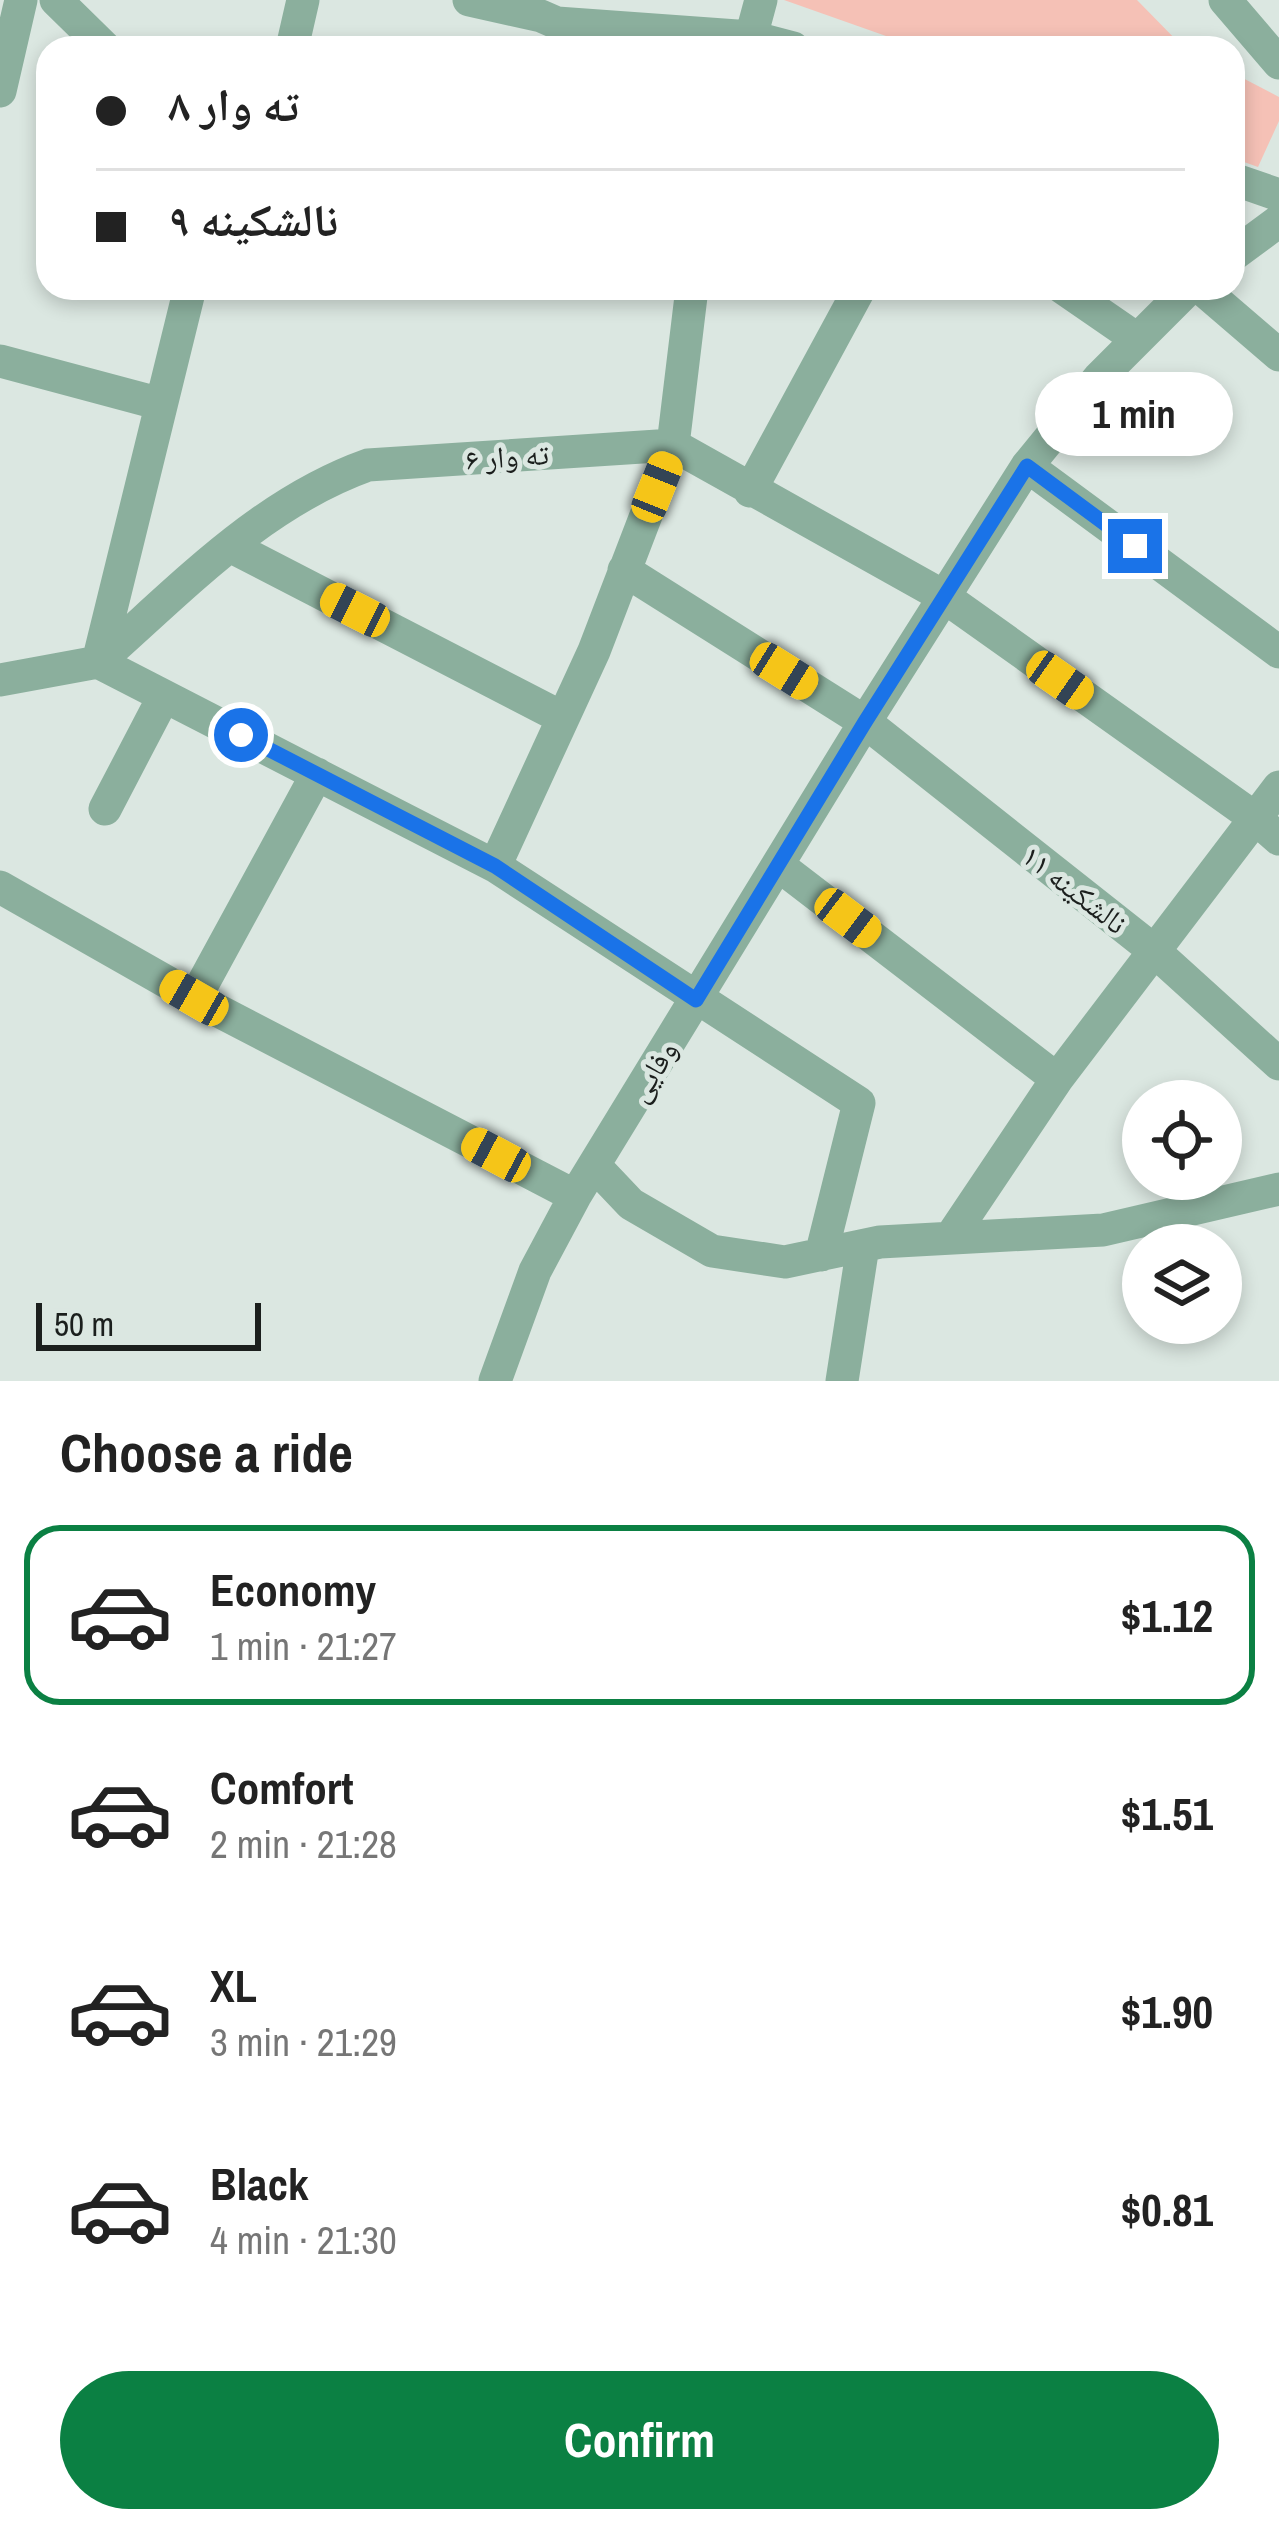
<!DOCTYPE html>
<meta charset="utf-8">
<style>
:root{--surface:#fff;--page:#f2f2f2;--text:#222;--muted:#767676;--line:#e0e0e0;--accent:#0b8043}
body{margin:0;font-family:"Archivo Narrow","Noto Naskh Arabic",sans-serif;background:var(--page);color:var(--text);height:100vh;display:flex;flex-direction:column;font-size:45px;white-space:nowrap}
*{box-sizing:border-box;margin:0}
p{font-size:39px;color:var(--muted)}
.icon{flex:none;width:66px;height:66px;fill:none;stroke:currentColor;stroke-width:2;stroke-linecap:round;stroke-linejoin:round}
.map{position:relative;height:1381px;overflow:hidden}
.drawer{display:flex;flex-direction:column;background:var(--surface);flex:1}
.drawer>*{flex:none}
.banner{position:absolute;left:36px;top:36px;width:1209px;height:264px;border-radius:36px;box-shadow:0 6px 18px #0003;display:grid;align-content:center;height:264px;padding:0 60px;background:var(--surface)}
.tools{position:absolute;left:1122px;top:1080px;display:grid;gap:24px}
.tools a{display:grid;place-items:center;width:120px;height:120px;border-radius:50%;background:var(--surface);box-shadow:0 6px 18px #0003;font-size:60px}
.scale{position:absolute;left:36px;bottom:30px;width:225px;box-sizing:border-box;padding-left:12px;border:6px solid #1b1f1d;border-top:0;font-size:33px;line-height:42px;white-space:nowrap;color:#1b1f1d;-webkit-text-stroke:9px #dbe7e1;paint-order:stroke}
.end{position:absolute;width:54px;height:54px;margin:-27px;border:15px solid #1a73e8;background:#fff;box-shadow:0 0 0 6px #fff}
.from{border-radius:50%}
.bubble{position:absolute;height:84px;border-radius:42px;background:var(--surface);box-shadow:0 6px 18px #0003;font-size:39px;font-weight:800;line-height:84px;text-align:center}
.car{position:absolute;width:36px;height:72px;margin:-36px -18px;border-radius:15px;box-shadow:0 0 9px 3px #0007;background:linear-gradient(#f5c518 24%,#345 0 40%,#f5c518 0 76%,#345 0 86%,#f5c518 0)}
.banner b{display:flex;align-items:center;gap:42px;height:114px;font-size:45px}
.banner b+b{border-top:3px solid var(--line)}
.banner i{width:30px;height:30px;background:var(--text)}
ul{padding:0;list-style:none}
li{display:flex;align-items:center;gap:36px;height:180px;margin:0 24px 18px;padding:0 36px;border:6px solid transparent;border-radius:36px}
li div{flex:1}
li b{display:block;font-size:45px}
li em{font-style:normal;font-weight:800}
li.selected{border-color:var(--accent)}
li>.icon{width:108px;height:108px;stroke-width:1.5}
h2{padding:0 60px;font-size:54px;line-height:144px}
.action{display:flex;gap:24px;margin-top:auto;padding:24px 60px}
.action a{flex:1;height:138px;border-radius:72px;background:var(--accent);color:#fff;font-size:48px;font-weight:800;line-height:138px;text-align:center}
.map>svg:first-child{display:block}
.green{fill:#f5c1b6}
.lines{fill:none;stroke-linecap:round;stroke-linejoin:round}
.minor{stroke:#8baf9d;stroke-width:33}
.route{stroke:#1a73e8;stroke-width:15}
.labels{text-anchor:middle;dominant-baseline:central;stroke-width:10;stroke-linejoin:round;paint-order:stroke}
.street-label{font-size:30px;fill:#1b1f1d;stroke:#dbe7e1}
</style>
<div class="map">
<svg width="1279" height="1381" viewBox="0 0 1279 1381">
<rect width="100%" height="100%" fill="#dbe7e1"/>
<path class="green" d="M784,0H1137L1184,48H920Z
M1233,73L1279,97V121L1258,167L1233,158Z"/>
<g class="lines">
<path class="minor" d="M56,0L105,48
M469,0L541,16L557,23L751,37L793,48
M1225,0L1279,63
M751,37L761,0
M292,48L303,0
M0,91L21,0
M1233,179L1279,195
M1233,255L1279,221
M1063,288L1137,339
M1201,288L1279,355
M0,361L161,404
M1027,466L1279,652
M750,491L860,288
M230,546L563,718
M624,570L865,722L1152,949L1279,1064
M0,680L98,662L190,288
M105,809L164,696
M778,865L1057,1079
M495,866L594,651L673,445L692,288
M0,887L211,1007L575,1196
M195,998L317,774
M594,1165L631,1204L712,1251L785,1262L880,1242L1103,1230L1279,1189
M951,1237L1057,1079L1279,787
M821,1255L859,1103L495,866L98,662C182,588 261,503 368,465L673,445L943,596L1255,818L1279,839
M495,1381L535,1271L575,1196L865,722L1027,466L1099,378L1189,288
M842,1381L863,1246"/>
</g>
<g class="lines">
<path class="route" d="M241,735L495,866L696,1000L865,722L1027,466L1135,546"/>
</g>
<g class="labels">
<g class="street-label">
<text transform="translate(507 456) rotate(-4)">ته وار ۶</text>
<text transform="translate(1075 889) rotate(38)">نالشکینه ۱۱</text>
<text transform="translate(652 1071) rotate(-58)">وفایی</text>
</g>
</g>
</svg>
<div class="tools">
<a><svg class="icon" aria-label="locate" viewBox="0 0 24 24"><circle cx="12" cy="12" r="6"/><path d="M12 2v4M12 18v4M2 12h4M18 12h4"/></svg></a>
<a><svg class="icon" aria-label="layers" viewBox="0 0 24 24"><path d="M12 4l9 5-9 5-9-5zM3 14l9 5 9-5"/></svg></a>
</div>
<div class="scale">50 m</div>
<i class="end from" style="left:241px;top:735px"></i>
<i class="end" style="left:1135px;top:546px"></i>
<div class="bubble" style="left:1035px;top:372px;width:198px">1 min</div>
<i class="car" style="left:657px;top:487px;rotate:22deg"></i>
<i class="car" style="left:355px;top:610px;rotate:297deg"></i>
<i class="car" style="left:784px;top:671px;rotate:122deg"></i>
<i class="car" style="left:1060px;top:680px;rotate:125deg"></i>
<i class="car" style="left:848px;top:918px;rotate:127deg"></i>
<i class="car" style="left:194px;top:998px;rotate:300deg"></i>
<i class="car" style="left:496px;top:1155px;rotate:298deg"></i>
<div class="banner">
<b><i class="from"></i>ته وار ۸</b>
<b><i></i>نالشکینه ۹</b>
</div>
</div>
<section class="drawer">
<h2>Choose a ride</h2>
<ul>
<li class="selected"><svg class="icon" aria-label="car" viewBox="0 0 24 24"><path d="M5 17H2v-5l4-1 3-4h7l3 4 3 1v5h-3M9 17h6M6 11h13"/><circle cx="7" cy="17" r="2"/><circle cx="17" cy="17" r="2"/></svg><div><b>Economy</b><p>1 min · 21:27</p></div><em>$1.12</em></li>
<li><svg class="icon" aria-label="car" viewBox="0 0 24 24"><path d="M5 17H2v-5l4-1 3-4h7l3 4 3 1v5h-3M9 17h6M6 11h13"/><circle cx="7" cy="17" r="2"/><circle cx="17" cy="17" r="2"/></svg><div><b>Comfort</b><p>2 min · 21:28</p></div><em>$1.51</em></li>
<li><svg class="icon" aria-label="car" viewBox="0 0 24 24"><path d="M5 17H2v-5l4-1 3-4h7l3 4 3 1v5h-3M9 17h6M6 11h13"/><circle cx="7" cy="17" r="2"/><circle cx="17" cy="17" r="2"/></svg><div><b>XL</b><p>3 min · 21:29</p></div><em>$1.90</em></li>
<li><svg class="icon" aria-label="car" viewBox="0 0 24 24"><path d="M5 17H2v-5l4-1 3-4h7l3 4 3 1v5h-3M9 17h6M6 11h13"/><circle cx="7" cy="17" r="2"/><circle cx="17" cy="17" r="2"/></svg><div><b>Black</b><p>4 min · 21:30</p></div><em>$0.81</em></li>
</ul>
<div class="action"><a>Confirm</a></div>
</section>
